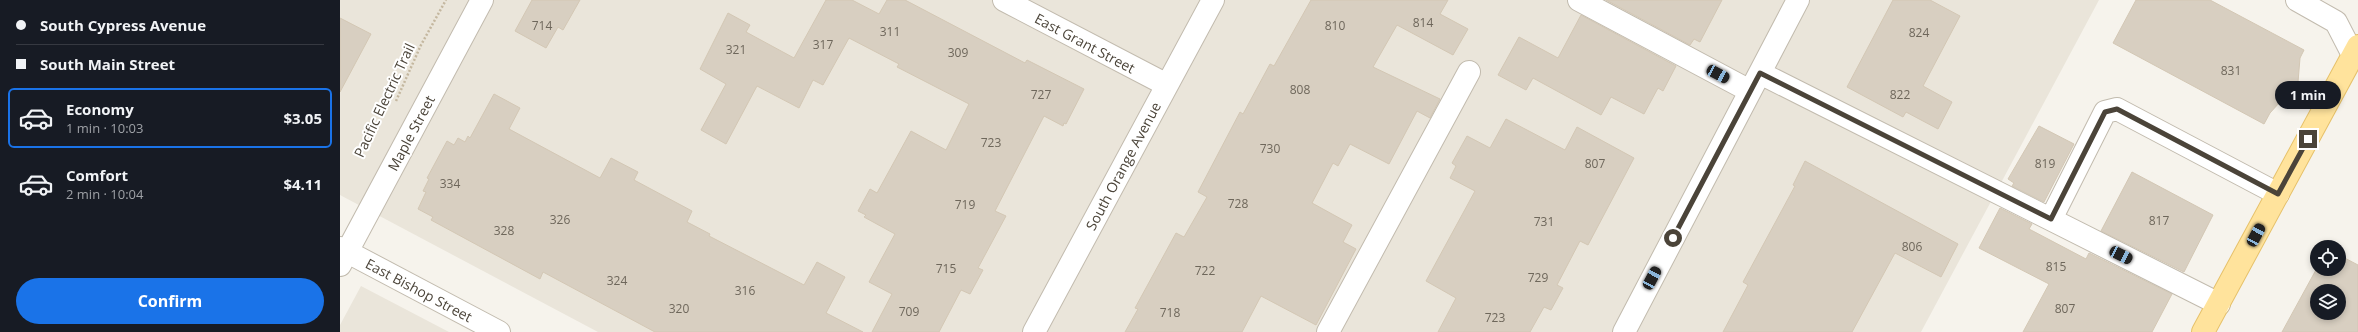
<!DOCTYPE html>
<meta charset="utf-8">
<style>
:root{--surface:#171b24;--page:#242831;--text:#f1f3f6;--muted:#9ea1a6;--line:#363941;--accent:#1a73e8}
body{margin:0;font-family:"Open Sans",sans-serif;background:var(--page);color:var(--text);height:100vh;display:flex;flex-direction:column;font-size:15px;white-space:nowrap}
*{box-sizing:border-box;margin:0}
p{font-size:13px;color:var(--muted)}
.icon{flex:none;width:22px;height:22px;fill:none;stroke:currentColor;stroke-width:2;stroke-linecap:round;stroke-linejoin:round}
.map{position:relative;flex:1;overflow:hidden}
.sheet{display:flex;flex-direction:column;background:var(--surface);width:340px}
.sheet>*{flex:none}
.hud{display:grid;align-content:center;height:88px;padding:0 16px;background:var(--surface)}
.tools{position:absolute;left:1970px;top:240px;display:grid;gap:8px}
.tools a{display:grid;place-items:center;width:36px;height:36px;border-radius:50%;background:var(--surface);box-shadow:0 2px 6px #0003;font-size:20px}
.end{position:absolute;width:18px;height:18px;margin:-9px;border:5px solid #4b4439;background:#fff;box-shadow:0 0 0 2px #fff}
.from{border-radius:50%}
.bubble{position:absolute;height:28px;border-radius:14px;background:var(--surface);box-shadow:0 2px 6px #0003;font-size:13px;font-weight:700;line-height:28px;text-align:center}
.car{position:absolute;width:12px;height:24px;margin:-12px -6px;border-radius:5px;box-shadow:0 0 3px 1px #0007;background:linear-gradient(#222 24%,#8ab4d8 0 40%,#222 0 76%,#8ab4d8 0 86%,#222 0)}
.hud b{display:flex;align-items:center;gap:14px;height:38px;font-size:15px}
.hud b+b{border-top:1px solid var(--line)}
.hud i{width:10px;height:10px;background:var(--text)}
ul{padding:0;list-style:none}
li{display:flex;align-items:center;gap:12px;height:60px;margin:0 8px 6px;padding:0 8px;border:2px solid transparent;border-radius:6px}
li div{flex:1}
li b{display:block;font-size:15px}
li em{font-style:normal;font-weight:700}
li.on{border-color:var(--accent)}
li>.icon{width:36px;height:36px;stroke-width:1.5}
.primary-button{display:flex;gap:8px;margin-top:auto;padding:8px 16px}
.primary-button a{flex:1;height:46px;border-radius:24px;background:var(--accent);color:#fff;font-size:16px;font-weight:700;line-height:46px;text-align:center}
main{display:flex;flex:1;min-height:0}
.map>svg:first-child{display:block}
.residential{fill:#eae5da}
.building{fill:#d8cfc1;stroke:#d3c7b4;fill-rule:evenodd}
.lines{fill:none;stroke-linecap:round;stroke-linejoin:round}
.minor-casing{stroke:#c2bbae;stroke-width:24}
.major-casing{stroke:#e6c16a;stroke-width:24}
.path{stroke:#c4b79f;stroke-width:2.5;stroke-dasharray:2 2;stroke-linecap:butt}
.minor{stroke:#fff;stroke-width:22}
.major{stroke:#ffe39c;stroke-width:22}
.route{stroke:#4b4439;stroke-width:5}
.labels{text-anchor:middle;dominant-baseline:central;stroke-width:4;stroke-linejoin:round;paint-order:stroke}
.number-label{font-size:12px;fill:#6e675b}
.street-label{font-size:14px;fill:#4b4439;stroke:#fff}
</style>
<main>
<section class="sheet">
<div class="hud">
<b><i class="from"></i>South Cypress Avenue</b>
<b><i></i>South Main Street</b>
</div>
<ul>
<li class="on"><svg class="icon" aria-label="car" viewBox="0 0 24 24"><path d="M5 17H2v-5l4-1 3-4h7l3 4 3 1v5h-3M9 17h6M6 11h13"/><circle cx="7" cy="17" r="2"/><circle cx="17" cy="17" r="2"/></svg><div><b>Economy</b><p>1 min · 10:03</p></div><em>$3.05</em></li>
<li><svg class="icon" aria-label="car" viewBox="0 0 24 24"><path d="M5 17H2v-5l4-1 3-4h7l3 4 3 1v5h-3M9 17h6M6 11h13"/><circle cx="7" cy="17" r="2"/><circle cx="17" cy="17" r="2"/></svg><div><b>Comfort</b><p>2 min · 10:04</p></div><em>$4.11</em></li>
</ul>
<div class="primary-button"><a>Confirm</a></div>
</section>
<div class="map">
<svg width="2018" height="332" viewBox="0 0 2018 332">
<rect width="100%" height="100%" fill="#f6f3ec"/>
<path class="residential" d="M0,0H1759L1581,332H258L0,195Z
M21,286L109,332H0V325Z"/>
<path class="building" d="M192,0H240L223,30L218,27L206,48L175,31Z
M486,0H512L539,14L547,0H565L685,63L687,60L744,89L726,124L724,123L723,126L704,116L655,211L666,216L638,268L643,270L630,294L621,290L599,332H532L552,294L529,282L555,234L524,217L526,215L518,211L530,189L537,193L571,131L606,150L629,104L557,67L559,64L509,38L483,85L473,80L459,108L417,86L386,144L361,130L386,84L360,69L388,13L410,25L406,32L454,58Z
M971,0H1108L1100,14L1128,29L1113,55L1057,25L1033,67L1100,99L1090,118L1077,111L1049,164L1010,144L998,166L993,163L972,203L1012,225L1003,242L1016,249L976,325L921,296L902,332H785L798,309L795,308L836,233L844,237L867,197L858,192L900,112L903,114L930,64L934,66Z
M1266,0H1382L1360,42L1354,39L1350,45Z
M1553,0H1590L1620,16L1583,86L1612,102L1598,129L1566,112L1563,117L1507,87Z
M1796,0H1870L1964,50L1960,58L1958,82L1930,113L1924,124L1773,43Z
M1241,15L1336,66L1323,91L1318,88L1304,114L1271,97L1261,115L1193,78L1186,90L1158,75L1179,37L1218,58Z
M0,18L31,34L0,92Z
M154,94L180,108L169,129L260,178L271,158L298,172L294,180L352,211L347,222L370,234L369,236L464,285L477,262L505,277L486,313L523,332H315L203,272L200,279L91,220L93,217L78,209L86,192L83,191L89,179L87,178L107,141L114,145L118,138L125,142L128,136L130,138Z
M1166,119L1225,150L1237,127L1294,158L1248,245L1240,241L1217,285L1223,288L1211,310L1204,307L1190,332H1098L1116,298L1086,281L1135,191L1110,178L1116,166L1112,163L1127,136L1150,148Z
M1699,126L1734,144L1704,202L1672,186L1674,183L1668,179Z
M1465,161L1618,244L1601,277L1555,253L1512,332H1383L1408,285L1403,282L1455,186L1453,185Z
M1792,172L1873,215L1844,272L1761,231Z
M1660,208L1692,224L1689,229L1746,259L1749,253L1832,294L1812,332H1683L1709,284L1639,248Z
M1999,255L2018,265V332H1942L1977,268L1999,269ZM1977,291H1999V313H1977Z"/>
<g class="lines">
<g class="minor-casing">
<path id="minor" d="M664,0L827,85
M1239,0L1410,91
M1957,0L1996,22L2013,55L2018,58
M1420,73L1879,304
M1711,219L1765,112L1777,109L1938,194
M0,248L159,332
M0,265L142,0
M694,332L873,0
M988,332L1129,72
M1284,332L1458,0"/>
</g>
<g class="major-casing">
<path id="major" d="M1863,332L2018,46"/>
</g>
<path class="path" d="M56,101L81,45L106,0"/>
<use href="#minor" class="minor"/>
<use href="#major" class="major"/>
</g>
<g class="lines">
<path class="route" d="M1333,238L1420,73L1711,219L1765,112L1777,109L1938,194L1968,139"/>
</g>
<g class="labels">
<g class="number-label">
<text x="1083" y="22">814</text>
<text x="202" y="25">714</text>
<text x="995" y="25">810</text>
<text x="550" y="31">311</text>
<text x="1579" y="32">824</text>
<text x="483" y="44">317</text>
<text x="396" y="49">321</text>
<text x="618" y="52">309</text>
<text x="1891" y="70">831</text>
<text x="960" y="89">808</text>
<text x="701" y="94">727</text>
<text x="1560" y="94">822</text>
<text x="651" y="142">723</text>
<text x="930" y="148">730</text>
<text x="1255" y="163">807</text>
<text x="1705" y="163">819</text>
<text x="110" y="183">334</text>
<text x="898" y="203">728</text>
<text x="625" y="204">719</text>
<text x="220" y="219">326</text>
<text x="1819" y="220">817</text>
<text x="1204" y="221">731</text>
<text x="164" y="230">328</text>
<text x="1572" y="246">806</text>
<text x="1716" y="266">815</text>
<text x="606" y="268">715</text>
<text x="865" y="270">722</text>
<text x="1198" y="277">729</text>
<text x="277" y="280">324</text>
<text x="405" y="290">316</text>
<text x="339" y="308">320</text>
<text x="1725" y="308">807</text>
<text x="569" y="311">709</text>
<text x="830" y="312">718</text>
<text x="1155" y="317">723</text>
</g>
<g class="street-label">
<text transform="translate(745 43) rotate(28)">East Grant Street</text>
<text transform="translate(44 100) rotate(-65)">Pacific Electric Trail</text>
<text transform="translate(71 133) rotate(-62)">Maple Street</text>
<text transform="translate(783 166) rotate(-62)">South Orange Avenue</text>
<text transform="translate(79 290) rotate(28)">East Bishop Street</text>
</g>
</g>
</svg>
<div class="tools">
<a><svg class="icon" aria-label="locate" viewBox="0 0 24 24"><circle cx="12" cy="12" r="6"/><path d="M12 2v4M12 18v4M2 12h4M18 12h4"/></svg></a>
<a><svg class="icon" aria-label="layers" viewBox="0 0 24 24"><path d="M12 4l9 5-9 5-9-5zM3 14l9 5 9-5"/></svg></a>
</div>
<i class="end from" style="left:1333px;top:238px"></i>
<i class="end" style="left:1968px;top:139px"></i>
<div class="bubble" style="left:1935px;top:81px;width:66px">1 min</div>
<i class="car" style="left:1378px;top:74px;rotate:118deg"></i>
<i class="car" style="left:1916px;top:235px;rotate:28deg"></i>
<i class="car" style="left:1781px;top:255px;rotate:117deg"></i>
<i class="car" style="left:1312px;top:278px;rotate:28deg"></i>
</div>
</main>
